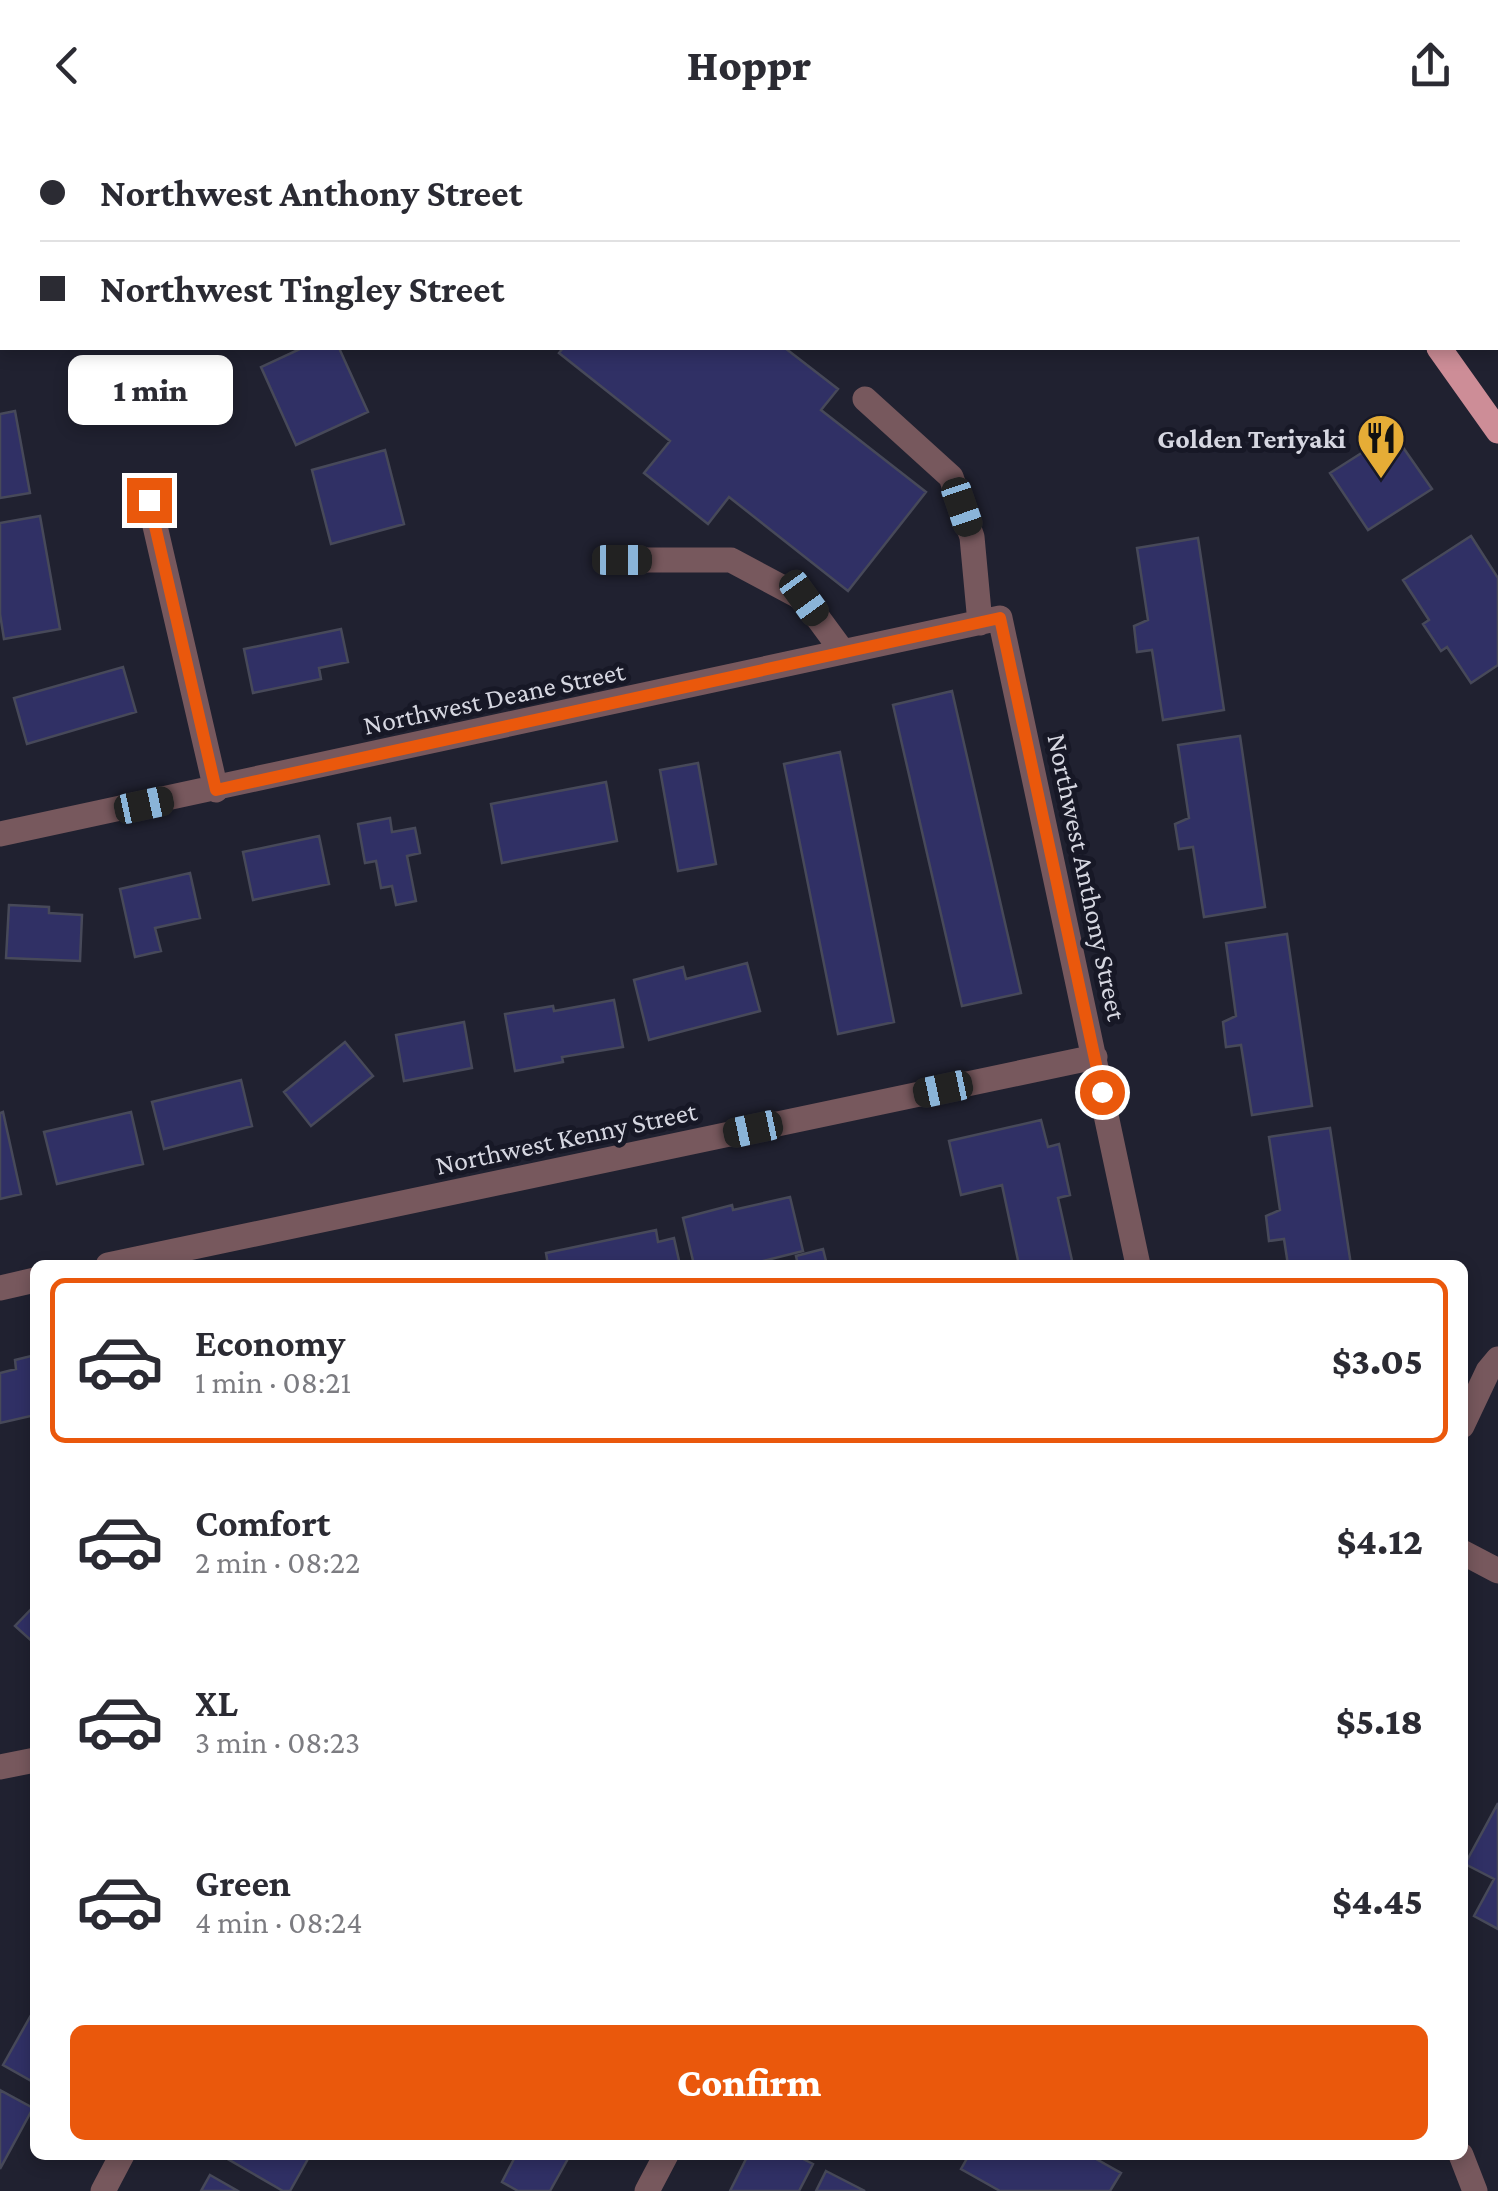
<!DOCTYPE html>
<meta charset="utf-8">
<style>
:root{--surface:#fff;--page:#f2f2f3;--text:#2b2b33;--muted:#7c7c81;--line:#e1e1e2;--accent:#ea580c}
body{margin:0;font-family:"Crimson Pro",serif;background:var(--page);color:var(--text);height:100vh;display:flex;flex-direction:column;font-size:38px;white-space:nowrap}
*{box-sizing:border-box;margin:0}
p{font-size:32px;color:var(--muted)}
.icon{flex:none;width:55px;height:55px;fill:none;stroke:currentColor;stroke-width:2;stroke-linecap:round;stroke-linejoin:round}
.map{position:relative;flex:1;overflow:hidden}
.details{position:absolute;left:30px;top:1130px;width:1438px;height:900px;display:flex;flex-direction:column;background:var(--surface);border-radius:15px;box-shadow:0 5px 15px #0003}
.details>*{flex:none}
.banner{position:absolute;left:0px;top:0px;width:1500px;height:220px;box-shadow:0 5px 15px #0003;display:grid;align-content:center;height:220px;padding:0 40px;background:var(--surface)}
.end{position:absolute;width:45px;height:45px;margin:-22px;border:12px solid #ea580c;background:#fff;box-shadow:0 0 0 5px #fff}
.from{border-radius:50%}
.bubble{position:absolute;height:70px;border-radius:15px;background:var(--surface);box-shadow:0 5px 15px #0003;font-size:32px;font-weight:800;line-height:70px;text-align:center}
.car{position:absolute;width:30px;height:60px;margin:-30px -15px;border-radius:12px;box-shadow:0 0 8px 2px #0007;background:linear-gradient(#222 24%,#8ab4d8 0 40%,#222 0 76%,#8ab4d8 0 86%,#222 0)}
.banner b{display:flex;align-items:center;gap:35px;height:95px;font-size:38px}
.banner b+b{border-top:2px solid var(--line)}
.banner i{width:25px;height:25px;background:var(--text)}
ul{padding:18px 0 0;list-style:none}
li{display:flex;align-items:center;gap:30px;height:165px;margin:0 20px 15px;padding:0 20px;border:5px solid transparent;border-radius:15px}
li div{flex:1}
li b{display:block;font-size:38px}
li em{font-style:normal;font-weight:800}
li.current{border-color:var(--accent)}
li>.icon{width:90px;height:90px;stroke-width:1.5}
.primary-button{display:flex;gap:20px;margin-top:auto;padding:20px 40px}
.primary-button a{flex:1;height:115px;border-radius:15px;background:var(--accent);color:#fff;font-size:40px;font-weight:800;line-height:115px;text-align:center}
header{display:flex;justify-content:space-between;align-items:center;height:130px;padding:0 40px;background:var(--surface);font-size:45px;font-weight:800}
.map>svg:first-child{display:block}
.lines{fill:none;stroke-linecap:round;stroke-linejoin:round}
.stream{stroke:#001233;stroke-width:10}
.building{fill:#303065;stroke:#474959;stroke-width:2.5}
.path{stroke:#777885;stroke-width:6;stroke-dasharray:8 8;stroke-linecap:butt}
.minor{stroke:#77585d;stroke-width:25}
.major{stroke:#cd8d97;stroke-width:25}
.route{stroke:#ea580c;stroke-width:12}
.labels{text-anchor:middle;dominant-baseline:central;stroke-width:10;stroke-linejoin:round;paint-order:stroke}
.poi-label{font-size:28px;font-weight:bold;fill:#d6d7e1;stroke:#171826;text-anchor:end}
.street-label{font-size:28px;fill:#d6d7e1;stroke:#171826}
</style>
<header><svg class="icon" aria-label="back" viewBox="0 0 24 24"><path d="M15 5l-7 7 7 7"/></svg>Hoppr<svg class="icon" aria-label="share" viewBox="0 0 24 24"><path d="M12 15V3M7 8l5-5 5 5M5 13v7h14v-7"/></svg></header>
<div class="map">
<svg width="1498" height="2061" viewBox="0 0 1498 2061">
<rect width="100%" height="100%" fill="#202130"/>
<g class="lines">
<path class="stream" d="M1393,0L1394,2"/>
</g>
<path class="building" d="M302,218H339L368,282L296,315L261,237Z
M563,218H785L838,259L821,280L926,362L848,461L729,367L708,394L644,343L670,311L559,223Z
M15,281L30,363L0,368V284Z
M1393,303L1432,359L1368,400L1330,343Z
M385,320L404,394L331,414L312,340Z
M40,386L60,499L4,509L0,484V393Z
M1471,406L1498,448V535L1471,553L1447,517L1441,521L1423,494L1429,490L1403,450Z
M1198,408L1224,580L1163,590L1152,520L1137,522L1134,496L1148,490L1137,418Z
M341,499L348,532L319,538L321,549L253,563L244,519Z
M123,537L136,582L27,614L14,568Z
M952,561L1021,863L962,876L893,575Z
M1240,606L1265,777L1204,787L1193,717L1179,719L1175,694L1189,688L1178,615Z
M840,622L894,892L838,904L784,634Z
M698,633L716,734L678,741L660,640Z
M606,652L617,711L502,733L491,674Z
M390,688L392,702L415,698L420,723L407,726L416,771L396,775L392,756L381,758L376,731L365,733L358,694Z
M319,706L329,754L253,770L243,722Z
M190,743L200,788L155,798L161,821L135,827L120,759Z
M9,775L49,777V783L82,785L80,831L6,828Z
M1287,804L1312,976L1252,985L1241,915L1226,917L1223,892L1236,886L1226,813Z
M747,833L760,881L649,910L634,850L683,837L686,849Z
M614,870L623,917L562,927L563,932L515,941L505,884L553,876L554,881Z
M464,892L472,938L404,951L396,905Z
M345,912L373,946L311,996L284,962Z
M241,950L252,996L164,1019L152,972Z
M3,982L21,1064L0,1069V983Z
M131,982L143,1034L57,1054L44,1002Z
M1041,990L1048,1017L1059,1014L1070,1065L1058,1068L1073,1135H1019L1002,1055L961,1065L949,1011Z
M1330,998L1351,1135H1288L1284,1109L1269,1111L1266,1086L1280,1080L1269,1007Z
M790,1067L803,1121L747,1135H694L683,1088L732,1075L733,1080Z
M656,1100L658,1112L674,1108L680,1135H548L546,1123Z
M823,1119L827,1135H798L796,1126Z
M35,1225V1285L0,1293V1243L16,1239L15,1230Z
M35,1475V1514L15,1496Z
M1498,1673V1799L1474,1786L1494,1749L1465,1734Z
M35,1878V1953L3,1935Z
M0,1960L33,1978L0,2039Z
M228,2025H305L309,2027L290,2061H283L226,2028Z
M516,2025H570L550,2061H518L502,2052Z
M748,2025H795L813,2034L799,2061H730Z
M969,2025H1089L1121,2043L1110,2061H1000L961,2039Z
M826,2041L865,2061H816Z
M210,2045L238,2061H201Z"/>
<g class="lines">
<path class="path" d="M1224,0L1226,2"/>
<path class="minor" d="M131,2L142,0
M0,33L2,32
M865,269L951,347L972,407L980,493
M149,370L216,660
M622,430H731L804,469L843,522
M0,704L1000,488L1138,1135
M108,1135L1095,927
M0,1158L35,1150
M1462,1296L1488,1241L1498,1229
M1462,1422L1498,1441
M0,1637L35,1630
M1461,2025L1475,2061
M103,2061L122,2025
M647,2061L666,2025"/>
<path class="major" d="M1283,0L1285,2
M1439,218L1498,301"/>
</g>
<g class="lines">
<path class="route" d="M149,370L216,660L1000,488L1102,962"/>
</g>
<defs>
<g id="restaurant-pin" transform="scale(2.5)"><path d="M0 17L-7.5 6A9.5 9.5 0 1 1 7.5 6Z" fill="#e6ad36" stroke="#171826"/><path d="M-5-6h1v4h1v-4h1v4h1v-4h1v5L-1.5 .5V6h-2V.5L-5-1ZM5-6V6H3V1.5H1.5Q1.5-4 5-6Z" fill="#111"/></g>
</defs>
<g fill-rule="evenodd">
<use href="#restaurant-pin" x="1381" y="308"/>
</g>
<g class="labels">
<g class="poi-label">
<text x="1346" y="308">Golden Teriyaki</text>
</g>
<g class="street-label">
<text transform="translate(494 568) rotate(-12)">Northwest Deane Street</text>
<text transform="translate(1087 747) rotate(78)">Northwest Anthony Street</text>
<text transform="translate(566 1008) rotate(-12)">Northwest Kenny Street</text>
</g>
</g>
</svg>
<i class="end from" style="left:1102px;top:962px"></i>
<i class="end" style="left:149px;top:370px"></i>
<div class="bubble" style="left:68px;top:225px;width:165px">1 min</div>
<i class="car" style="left:962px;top:377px;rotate:161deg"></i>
<i class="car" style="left:622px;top:430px;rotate:90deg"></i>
<i class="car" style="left:804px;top:468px;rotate:144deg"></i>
<i class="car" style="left:144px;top:675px;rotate:78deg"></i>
<i class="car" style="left:943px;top:959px;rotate:258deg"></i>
<i class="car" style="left:753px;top:999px;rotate:258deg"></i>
<div class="banner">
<b><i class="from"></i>Northwest Anthony Street</b>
<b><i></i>Northwest Tingley Street</b>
</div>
<section class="details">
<ul>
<li class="current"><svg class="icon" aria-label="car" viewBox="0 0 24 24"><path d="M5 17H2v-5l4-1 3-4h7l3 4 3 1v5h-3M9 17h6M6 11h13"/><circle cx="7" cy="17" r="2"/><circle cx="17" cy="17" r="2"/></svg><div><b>Economy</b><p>1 min · 08:21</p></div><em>$3.05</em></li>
<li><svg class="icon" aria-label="car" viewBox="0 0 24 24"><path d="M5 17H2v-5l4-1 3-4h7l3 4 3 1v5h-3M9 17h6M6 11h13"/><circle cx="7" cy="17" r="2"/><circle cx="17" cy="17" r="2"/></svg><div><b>Comfort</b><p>2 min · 08:22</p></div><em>$4.12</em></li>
<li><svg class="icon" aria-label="car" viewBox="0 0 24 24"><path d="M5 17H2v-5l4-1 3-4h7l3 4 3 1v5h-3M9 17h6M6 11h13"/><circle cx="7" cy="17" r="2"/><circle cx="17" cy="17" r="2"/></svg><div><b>XL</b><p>3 min · 08:23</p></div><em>$5.18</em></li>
<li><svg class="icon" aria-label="car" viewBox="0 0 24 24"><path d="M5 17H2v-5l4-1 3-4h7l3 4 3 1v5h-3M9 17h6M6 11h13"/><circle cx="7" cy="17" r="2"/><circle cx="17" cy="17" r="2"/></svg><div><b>Green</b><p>4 min · 08:24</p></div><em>$4.45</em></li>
</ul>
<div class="primary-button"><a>Confirm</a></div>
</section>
</div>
